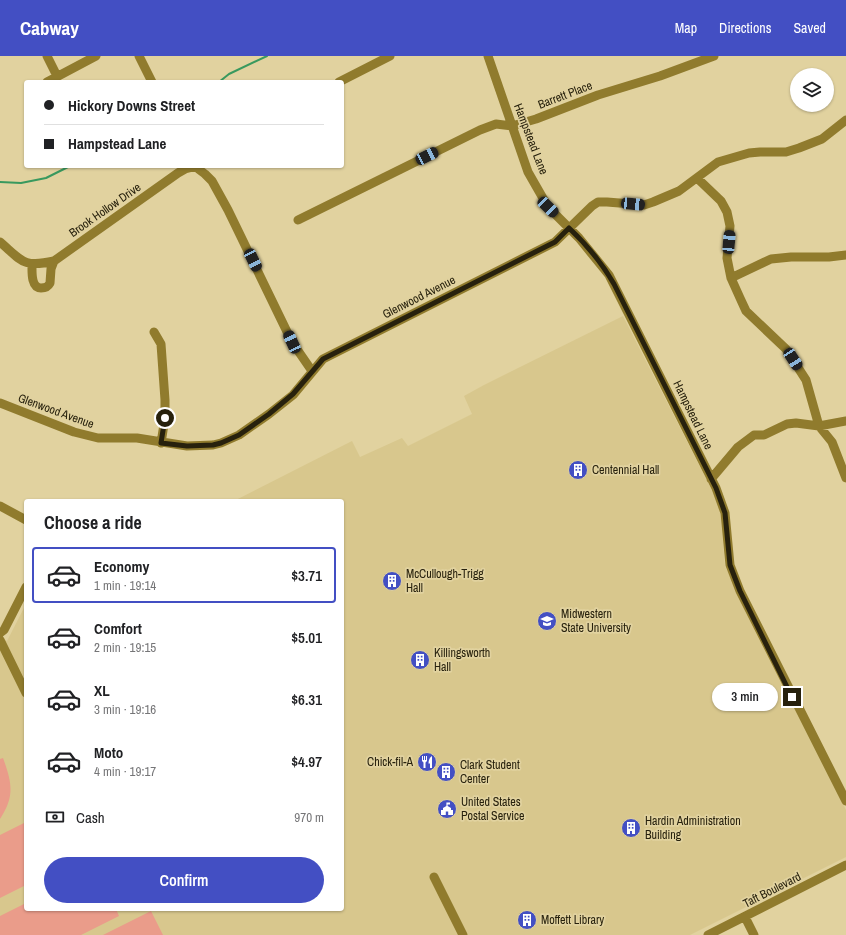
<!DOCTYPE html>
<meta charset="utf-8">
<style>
:root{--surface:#fff;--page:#f2f2f2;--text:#202124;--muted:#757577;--line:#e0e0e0;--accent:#434fc3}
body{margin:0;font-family:"Archivo Narrow",sans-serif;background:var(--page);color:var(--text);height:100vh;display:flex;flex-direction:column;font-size:15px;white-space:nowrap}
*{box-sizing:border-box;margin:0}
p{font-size:13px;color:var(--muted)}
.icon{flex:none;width:22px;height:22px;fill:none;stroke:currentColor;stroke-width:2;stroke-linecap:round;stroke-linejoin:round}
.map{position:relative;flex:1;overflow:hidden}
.drawer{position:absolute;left:24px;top:443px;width:320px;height:412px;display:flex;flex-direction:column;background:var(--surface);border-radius:4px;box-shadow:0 1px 3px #0004}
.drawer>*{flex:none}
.hud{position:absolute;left:24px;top:24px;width:320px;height:88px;border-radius:4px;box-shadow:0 1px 3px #0004;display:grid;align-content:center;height:88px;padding:0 20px;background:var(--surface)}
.controls{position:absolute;left:790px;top:12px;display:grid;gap:8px}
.controls a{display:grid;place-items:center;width:44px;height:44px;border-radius:50%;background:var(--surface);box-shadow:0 1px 3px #0004;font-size:20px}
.end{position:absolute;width:18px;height:18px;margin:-9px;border:5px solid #27210d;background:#fff;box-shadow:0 0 0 2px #fff}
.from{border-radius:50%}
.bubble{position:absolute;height:28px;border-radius:14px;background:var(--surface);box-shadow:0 1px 3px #0004;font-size:13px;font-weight:600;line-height:28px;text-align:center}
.car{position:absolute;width:12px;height:24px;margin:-12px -6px;border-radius:5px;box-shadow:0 0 3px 1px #0007;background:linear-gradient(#222 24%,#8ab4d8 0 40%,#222 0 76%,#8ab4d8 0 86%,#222 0)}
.hud b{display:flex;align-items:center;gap:14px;height:38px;font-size:15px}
.hud b+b{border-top:1px solid var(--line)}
.hud i{width:10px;height:10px;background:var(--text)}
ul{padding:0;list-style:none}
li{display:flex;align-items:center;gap:12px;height:56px;margin:0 8px 6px;padding:0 12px;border:2px solid transparent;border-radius:4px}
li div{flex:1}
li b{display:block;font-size:15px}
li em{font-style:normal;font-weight:600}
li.selected{border-color:var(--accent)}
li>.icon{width:36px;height:36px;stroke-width:1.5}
h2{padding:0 20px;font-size:18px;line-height:48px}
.pay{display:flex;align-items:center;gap:10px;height:44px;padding:0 20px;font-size:15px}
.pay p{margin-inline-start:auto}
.primary-button{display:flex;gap:8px;margin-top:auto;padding:8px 20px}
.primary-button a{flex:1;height:46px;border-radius:24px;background:var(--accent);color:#fff;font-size:16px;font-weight:600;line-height:46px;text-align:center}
header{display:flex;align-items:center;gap:24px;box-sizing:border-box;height:56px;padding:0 20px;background:var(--accent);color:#fff}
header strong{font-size:19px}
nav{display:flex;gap:22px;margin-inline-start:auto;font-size:14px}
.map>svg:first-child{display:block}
.built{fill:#d8c78d}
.pitch{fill:#ea9c8a}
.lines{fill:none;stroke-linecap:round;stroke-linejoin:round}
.stream{stroke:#38995e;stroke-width:2}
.minor{stroke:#907b2d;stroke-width:9}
.route{stroke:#27210d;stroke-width:5}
.labels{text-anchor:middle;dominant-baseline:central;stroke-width:3.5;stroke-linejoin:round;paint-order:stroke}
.street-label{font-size:12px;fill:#27210d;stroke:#e1d29f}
.poi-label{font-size:12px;fill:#27210d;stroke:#e1d29f;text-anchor:start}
</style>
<header>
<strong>Cabway</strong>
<nav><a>Map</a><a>Directions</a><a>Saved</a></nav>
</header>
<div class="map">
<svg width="846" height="879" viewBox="0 0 846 879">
<rect width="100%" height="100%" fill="#e1d29f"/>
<path class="built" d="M623,260L720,450L725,510L846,754V801L690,879H0V581L7,585L26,548V853H342V445H234L352,385L360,401L402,382L408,390L472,358L464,340L484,329Z"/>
<path class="pitch" d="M3,702C12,727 15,740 0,763V703Z
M26,766V829L0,842V779Z
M26,847V853H116L119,860L81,879H0V860Z
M151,855L163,879H103Z"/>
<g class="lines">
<path class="stream" d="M219,26L229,18L267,0
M0,126L21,127L46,122L70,110"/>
<path class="minor" d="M47,0L57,20
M139,0L152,26
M488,0L528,116L548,151L579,182L609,219L716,432L725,457L730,509L740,535L846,745
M47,26L96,0
M339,26L390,0
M697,122L721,145L727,156L730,170L727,202L731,222L740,242L746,255L786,293L806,324L819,370L832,386L846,422
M298,164L480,74L496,68L512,70L536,63L598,39L660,20L714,0
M0,186C22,205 23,212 54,205L178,117L185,113L193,111L197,112L205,118L212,125L228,154L292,286L312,315
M32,209C32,216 31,232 41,232C46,232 48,231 50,227L51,213L54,205
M731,222L771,203L791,201H829L846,199
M154,276L161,288L165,344V362L161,387
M0,347L74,376L98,382H137L187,390L213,389L221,387L239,379L269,358L293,339L323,303L555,186L592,150L598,146H607L644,149L653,146L679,135L718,106L749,97L760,96H786L799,92L822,83L846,64
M711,423L738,391L754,379H764L787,368L796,367L819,370L846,365
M0,450L26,464
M0,577L4,574L26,531
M0,584L26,637
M434,821L463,879
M745,861L754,879
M708,879L846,809"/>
</g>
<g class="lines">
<path class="route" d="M165,362L161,387L187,390L213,389L221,387L239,379L269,358L293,338L323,303L555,186L569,172C586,188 602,207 614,228L716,432L725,457L730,509L740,535L792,641"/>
</g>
<defs>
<g id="building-disc" transform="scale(1)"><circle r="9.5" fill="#434fc3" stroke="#e1d29f"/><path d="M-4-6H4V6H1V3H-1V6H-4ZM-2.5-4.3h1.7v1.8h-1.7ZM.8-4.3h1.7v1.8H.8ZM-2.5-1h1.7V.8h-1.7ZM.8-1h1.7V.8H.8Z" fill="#fff"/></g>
<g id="university-disc" transform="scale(1)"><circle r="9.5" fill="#434fc3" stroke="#e1d29f"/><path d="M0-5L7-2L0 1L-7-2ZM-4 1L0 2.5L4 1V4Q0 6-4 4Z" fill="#fff"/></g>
<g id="restaurant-disc" transform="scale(1)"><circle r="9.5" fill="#434fc3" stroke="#e1d29f"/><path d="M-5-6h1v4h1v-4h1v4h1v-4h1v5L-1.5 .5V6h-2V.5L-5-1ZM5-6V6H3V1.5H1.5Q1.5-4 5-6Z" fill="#fff"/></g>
<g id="civic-disc" transform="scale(1)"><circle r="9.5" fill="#434fc3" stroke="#e1d29f"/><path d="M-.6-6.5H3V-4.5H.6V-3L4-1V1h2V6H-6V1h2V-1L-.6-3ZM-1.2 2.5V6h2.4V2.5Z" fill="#fff"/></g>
</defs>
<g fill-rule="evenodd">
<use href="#building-disc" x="578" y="414"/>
<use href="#building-disc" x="392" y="525"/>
<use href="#university-disc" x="547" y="565"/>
<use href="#building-disc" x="420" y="604"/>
<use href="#restaurant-disc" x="427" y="706"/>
<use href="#building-disc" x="446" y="716"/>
<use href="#civic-disc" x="447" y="753"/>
<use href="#building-disc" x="631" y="772"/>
<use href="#building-disc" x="527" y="864"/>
</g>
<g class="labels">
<g class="street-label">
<text transform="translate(565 39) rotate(-21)">Barrett Place</text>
<text transform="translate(531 83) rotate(69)">Hampstead Lane</text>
<text transform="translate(105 154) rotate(-35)">Brook Hollow Drive</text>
<text transform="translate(419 241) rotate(-27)">Glenwood Avenue</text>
<text transform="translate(56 355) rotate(20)">Glenwood Avenue</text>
<text transform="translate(693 359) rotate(64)">Hampstead Lane</text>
<text transform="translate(772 834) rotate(-27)">Taft Boulevard</text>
</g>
<g class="poi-label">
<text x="592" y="414">Centennial Hall</text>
<text x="406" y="518">McCullough-Trigg<tspan x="406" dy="14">Hall</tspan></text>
<text x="561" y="558">Midwestern<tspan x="561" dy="14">State University</tspan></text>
<text x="434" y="597">Killingsworth<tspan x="434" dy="14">Hall</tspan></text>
<text x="413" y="706" text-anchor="end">Chick-fil-A</text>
<text x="460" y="709">Clark Student<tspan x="460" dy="14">Center</tspan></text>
<text x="461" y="746">United States<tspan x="461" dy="14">Postal Service</tspan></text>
<text x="645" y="765">Hardin Administration<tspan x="645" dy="14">Building</tspan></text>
<text x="541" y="864">Moffett Library</text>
</g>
</g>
</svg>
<div class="controls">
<a><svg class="icon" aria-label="layers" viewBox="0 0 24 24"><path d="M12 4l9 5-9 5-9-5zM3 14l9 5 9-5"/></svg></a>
</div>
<i class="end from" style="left:165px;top:362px"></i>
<i class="end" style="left:792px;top:641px"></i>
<div class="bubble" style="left:712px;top:627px;width:66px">3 min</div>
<i class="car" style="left:427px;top:100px;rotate:64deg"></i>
<i class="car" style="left:633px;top:148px;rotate:95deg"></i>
<i class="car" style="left:548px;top:151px;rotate:134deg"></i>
<i class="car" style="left:729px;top:186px;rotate:5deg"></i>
<i class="car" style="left:253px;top:204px;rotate:154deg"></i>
<i class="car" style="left:292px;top:286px;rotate:335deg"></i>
<i class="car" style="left:793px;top:303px;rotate:147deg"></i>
<div class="hud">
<b><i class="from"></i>Hickory Downs Street</b>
<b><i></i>Hampstead Lane</b>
</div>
<section class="drawer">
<h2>Choose a ride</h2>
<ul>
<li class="selected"><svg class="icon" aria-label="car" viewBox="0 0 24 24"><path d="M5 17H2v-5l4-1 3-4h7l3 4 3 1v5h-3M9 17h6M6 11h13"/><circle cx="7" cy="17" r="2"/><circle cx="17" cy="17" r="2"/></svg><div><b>Economy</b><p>1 min · 19:14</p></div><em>$3.71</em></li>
<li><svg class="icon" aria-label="car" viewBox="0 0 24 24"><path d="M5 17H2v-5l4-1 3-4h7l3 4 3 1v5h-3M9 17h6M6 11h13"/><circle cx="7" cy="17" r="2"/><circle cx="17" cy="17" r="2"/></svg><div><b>Comfort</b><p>2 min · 19:15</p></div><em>$5.01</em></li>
<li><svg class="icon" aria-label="car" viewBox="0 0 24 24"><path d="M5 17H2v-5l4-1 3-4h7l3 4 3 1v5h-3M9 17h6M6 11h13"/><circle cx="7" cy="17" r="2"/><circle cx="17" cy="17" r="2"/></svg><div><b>XL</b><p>3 min · 19:16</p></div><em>$6.31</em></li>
<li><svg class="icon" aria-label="car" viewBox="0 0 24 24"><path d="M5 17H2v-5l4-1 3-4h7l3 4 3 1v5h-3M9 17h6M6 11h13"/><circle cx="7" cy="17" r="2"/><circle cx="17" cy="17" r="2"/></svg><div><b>Moto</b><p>4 min · 19:17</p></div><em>$4.97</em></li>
</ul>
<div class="pay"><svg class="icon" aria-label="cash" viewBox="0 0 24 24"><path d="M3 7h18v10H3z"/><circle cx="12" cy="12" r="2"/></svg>Cash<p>970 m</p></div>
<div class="primary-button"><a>Confirm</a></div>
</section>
</div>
